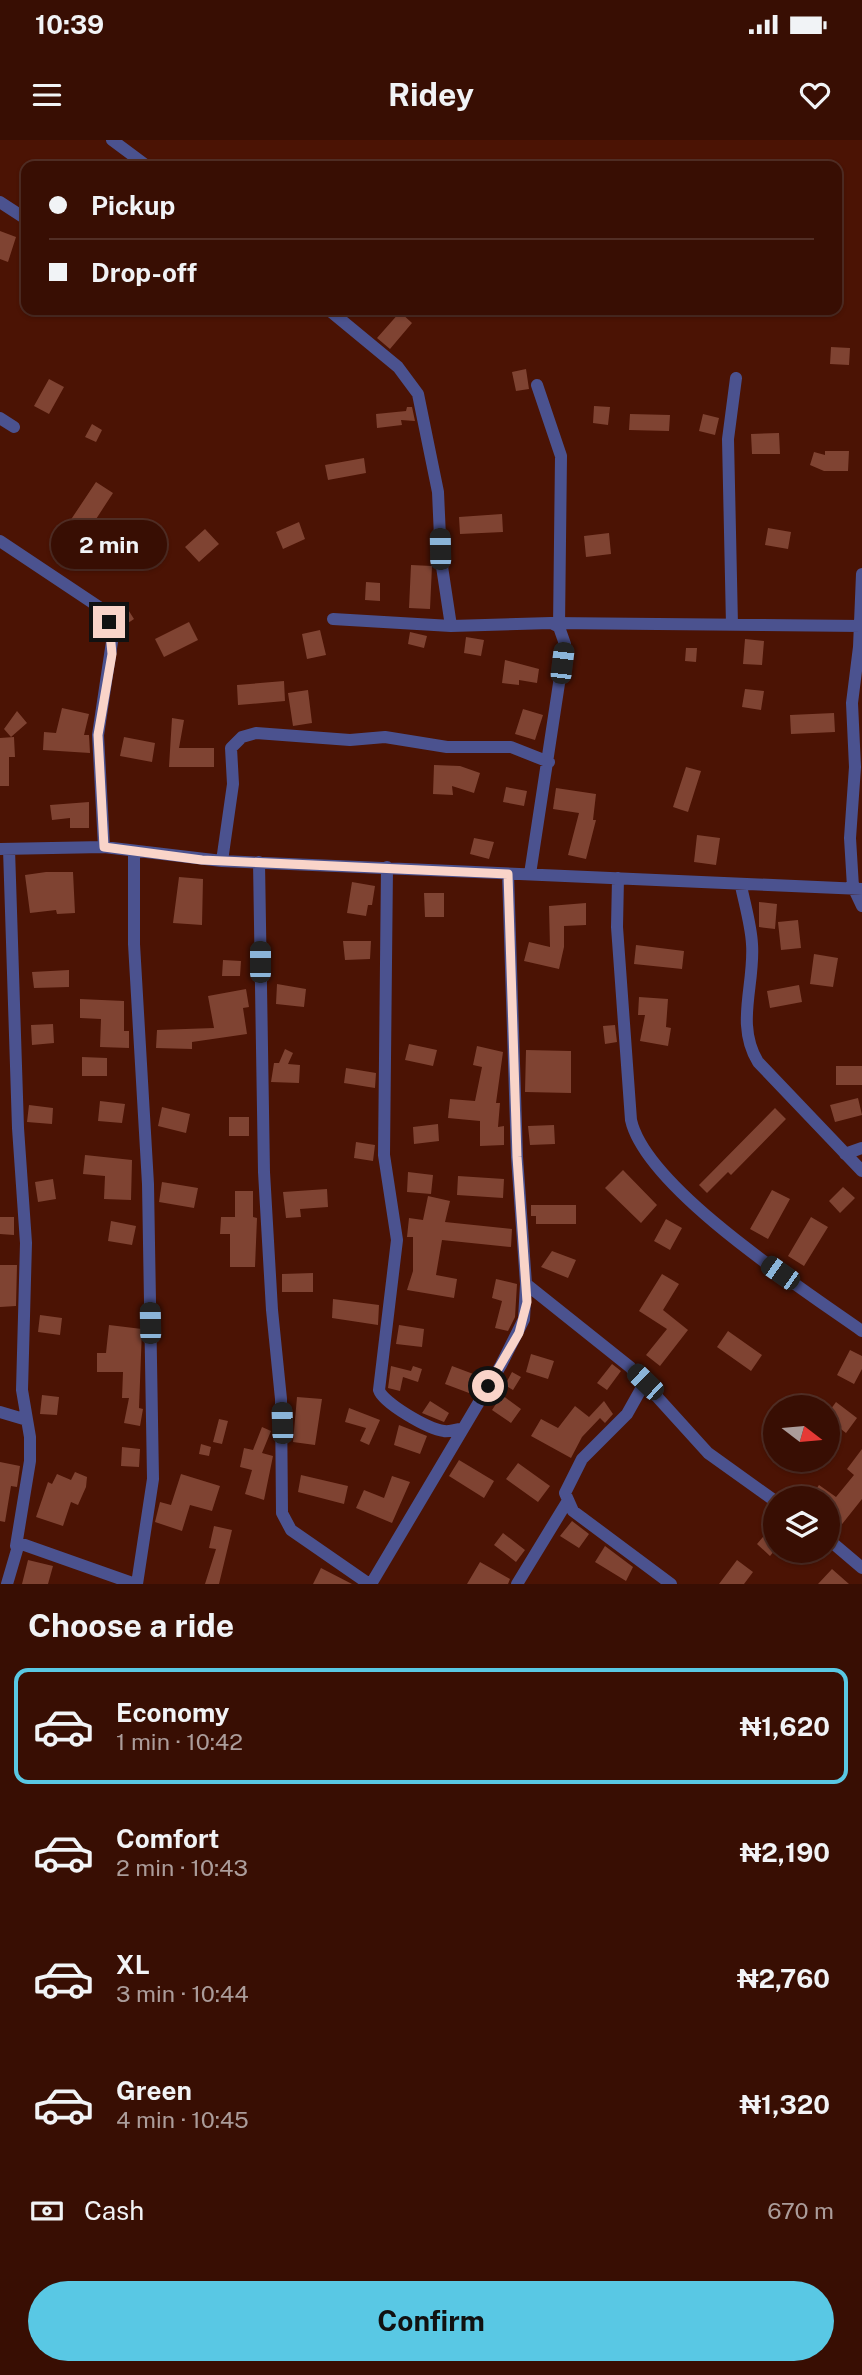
<!DOCTYPE html>
<meta charset="utf-8">
<style>
:root{--surface:#380e03;--page:#3f170d;--text:#f1f3f6;--muted:#ab9c9a;--line:#522e25;--accent:#59c8e4}
body{margin:0;font-family:"Public Sans",sans-serif;background:var(--page);color:var(--text);height:100vh;display:flex;flex-direction:column;font-size:26px;white-space:nowrap}
*{box-sizing:border-box;margin:0}
p{font-size:23px;color:var(--muted)}
.icon{flex:none;width:38px;height:38px;fill:none;stroke:currentColor;stroke-width:2;stroke-linecap:round;stroke-linejoin:round}
.map{position:relative;height:1444px;overflow:hidden}
.drawer{display:flex;flex-direction:column;background:var(--surface);flex:1}
.drawer>*{flex:none}
.top-card{position:absolute;left:21px;top:21px;width:821px;height:154px;border-radius:14px;box-shadow:0 2px 5px #0004,0 0 0 2px var(--line);display:grid;align-content:center;height:154px;padding:0 28px;background:var(--surface)}
.needle{width:46px;rotate:106deg}
.controls{position:absolute;left:763px;top:1255px;display:grid;gap:14px}
.controls a{display:grid;place-items:center;width:77px;height:77px;border-radius:50%;background:var(--surface);box-shadow:0 2px 5px #0004,0 0 0 2px var(--line);font-size:35px}
.end{position:absolute;width:32px;height:32px;margin:-16px;border:9px solid #f9d4c9;background:#111;box-shadow:0 0 0 4px #111}
.from{border-radius:50%}
.bubble{position:absolute;height:49px;border-radius:24px;background:var(--surface);box-shadow:0 2px 5px #0004,0 0 0 2px var(--line);font-size:23px;font-weight:700;line-height:49px;text-align:center}
.car{position:absolute;width:21px;height:42px;margin:-21px -10px;border-radius:9px;box-shadow:0 0 5px 2px #0007;background:linear-gradient(#222 24%,#8ab4d8 0 40%,#222 0 76%,#8ab4d8 0 86%,#222 0)}
.top-card b{display:flex;align-items:center;gap:24px;height:66px;font-size:26px}
.top-card b+b{border-top:2px solid var(--line)}
.top-card i{width:18px;height:18px;background:var(--text)}
ul{padding:0;list-style:none}
li{display:flex;align-items:center;gap:21px;height:116px;margin:0 14px 10px;padding:0 14px;border:4px solid transparent;border-radius:14px}
li div{flex:1}
li b{display:block;font-size:26px}
li em{font-style:normal;font-weight:700}
li.current{border-color:var(--accent)}
li>.icon{width:63px;height:63px;stroke-width:1.5}
h2{padding:0 28px;font-size:32px;line-height:84px}
.pay{display:flex;align-items:center;gap:18px;height:77px;padding:0 28px;font-size:26px}
.pay p{margin-inline-start:auto}
.primary-button{display:flex;gap:14px;margin-top:auto;padding:14px 28px}
.primary-button a{flex:1;height:80px;border-radius:42px;background:var(--accent);color:#111;font-size:28px;font-weight:700;line-height:80px;text-align:center}
.status{display:flex;justify-content:space-between;align-items:center;height:49px;padding:0 35px;background:var(--surface);direction:ltr}
.status svg{height:19px;fill:currentColor}
header{display:flex;justify-content:space-between;align-items:center;height:91px;padding:0 28px;background:var(--surface);font-size:32px;font-weight:700}
.map>svg:first-child{display:block}
.building{fill:#7f4332}
.lines{fill:none;stroke-linecap:round;stroke-linejoin:round}
.minor{stroke:#4b528f;stroke-width:12}
.route{stroke:#f9d4c9;stroke-width:9}
</style>
<div class="status"><b>10:39</b><svg viewBox="0 0 49 12"><path d="M0 12V9h3v3zM5 12V6h3v6zM10 12V3h3v9zM15 12V0h3v12zM26 1h20v11H26zM47 4h2v5h-2z"/></svg></div>
<header><svg class="icon" aria-label="menu" viewBox="0 0 24 24"><path d="M4 6h16M4 12h16M4 18h16"/></svg>Ridey<svg class="icon" aria-label="heart" viewBox="0 0 24 24"><path d="M12 20l-8-8c-3-5 5-10 8-4 3-6 11-1 8 4z"/></svg></header>
<div class="map">
<svg width="862" height="1444" viewBox="0 0 862 1444">
<rect width="100%" height="100%" fill="#4b1304"/>
<path class="building" d="M0,91L16,97L8,122L0,119Z
M400,172L412,183L390,209L377,198Z
M831,207L850,208L849,225L830,224Z
M526,229L529,249L516,251L512,232Z
M49,239L64,247L49,274L34,266Z
M594,266L610,267L608,285L593,283Z
M407,267H412L415,281L401,280L402,285L377,288L376,274L406,271Z
M630,274L670,275L669,291L629,290Z
M703,274L719,278L715,295L699,291Z
M92,284L102,290L96,302L85,297Z
M779,293L780,314H752L751,294Z
M825,311H849L848,331H824L810,325L814,312L825,315Z
M364,318L366,333L328,340L325,325Z
M96,342L113,353L87,393L70,381Z
M502,374L503,392L460,394L459,377Z
M299,382L305,399L283,409L276,392Z
M768,388L791,392L788,409L765,405Z
M205,389L219,404L199,422L185,407Z
M609,393L611,414L586,417L584,396Z
M411,425L432,426L430,469L409,468Z
M366,442L380,443V461L365,460Z
M127,468L134,479L125,485L118,474Z
M189,482L198,500L164,517L155,499Z
M320,490L326,515L307,519L302,494Z
M410,492L427,496L424,508L408,504Z
M466,497L484,500L481,516L464,513Z
M745,499L764,501L762,525L743,524Z
M686,508H697L696,522L685,521Z
M505,520L539,529L537,543L519,540V545L502,543Z
M284,541L285,561L238,565L237,545Z
M745,549L764,551L761,570L742,567Z
M308,550L312,583L293,586L288,553Z
M62,568L89,574L84,595H89L90,613L43,610L44,592L56,593Z
M523,569L543,575L535,600L515,594Z
M17,571L27,583L11,597L4,589Z
M834,573L835,592L791,594L790,575Z
M172,578L184,580L179,608H214V627H169Z
M14,597L15,617H9V646H0V598Z
M124,597L155,603L152,622L120,616Z
M434,625L460,626L480,633L474,653L452,646L453,655L433,654Z
M686,627L701,631L688,672L673,667Z
M506,647L527,651L524,666L503,662Z
M556,648L596,654L593,680H596L586,719L568,715L579,673L553,669Z
M89,662V688H70V678L52,680L50,665Z
M697,695L720,698L716,725L694,722Z
M474,698L494,702L489,719L470,714Z
M46,732H73L75,773L57,774L56,770L30,773L25,735Z
M179,737L203,739L202,785L173,783Z
M352,742L375,746L372,765H368L366,776L347,773Z
M424,753H444V777H425Z
M759,762L777,764L775,789L759,787Z
M586,763V785L564,786V807L559,829L524,821L529,802L550,807L549,766Z
M798,780L801,808L781,810L778,782Z
M343,801H371L370,819L345,820Z
M636,805L684,811L682,829L634,824Z
M814,814L838,818L833,847L810,844Z
M223,820L241,821L240,836H222Z
M69,830V847L34,848L32,832Z
M277,844L306,849L304,867L276,864Z
M799,845L802,862L770,868L767,851Z
M246,849L249,867L243,868L247,894L192,902V909L156,908L157,890L214,888L208,856Z
M639,857L668,859L666,887L671,888L668,906L640,901L645,875H638Z
M80,859L124,861V891H129V908L100,907L101,879L80,878Z
M53,884L54,903L32,905L31,885Z
M615,885L617,902L605,904L603,886Z
M409,904L437,910L433,926L405,920Z
M477,906L503,912L496,963H500L498,987L504,986V1005L480,1006V981L448,978L450,959L475,961L482,927L473,925Z
M285,909L293,913L288,924L300,925L299,943L271,942L274,923H279Z
M526,910L571,911V953L525,952Z
M82,917L107,918V936H82Z
M836,926H862V945H836Z
M346,928L376,933L375,948L344,943Z
M858,958L862,975L835,982L830,965Z
M100,961L125,964L122,983L98,981Z
M29,965L53,968L52,984L27,982Z
M162,967L190,974L186,993L158,986Z
M775,968L786,979L731,1035L728,1032L707,1053L699,1045Z
M229,977H249V996H229Z
M438,984L439,1001L414,1004L413,987Z
M554,985L555,1004L530,1005L528,986Z
M356,1002L375,1005L373,1021L354,1018Z
M85,1015L132,1020L131,1060L104,1059L105,1036L83,1034Z
M623,1030L657,1065L641,1083L605,1048Z
M408,1032L433,1035L431,1054L407,1052Z
M458,1036L504,1039L503,1058L457,1055Z
M53,1039L56,1059L38,1062L35,1042Z
M162,1042L198,1048L194,1068L159,1062Z
M843,1047L855,1058L840,1073L829,1061Z
M327,1049L328,1067L300,1069L301,1077L286,1078L283,1052Z
M772,1050L790,1059L768,1099L750,1089Z
M235,1051H253V1077L257,1078L255,1127H230V1094H220L221,1077H235Z
M428,1056L450,1061L445,1082L512,1089L511,1107L442,1100L436,1135L457,1139L454,1158L407,1150L413,1131V1097H407L409,1078L423,1080Z
M531,1065H576V1084H536V1076H531Z
M0,1077H14V1095L0,1094Z
M811,1077L828,1087L804,1126L788,1116Z
M666,1079L682,1088L670,1110L654,1101Z
M111,1081L136,1086L132,1105L108,1101Z
M552,1111L576,1120L568,1138L541,1127Z
M0,1125H17L16,1166L0,1167Z
M313,1133V1152H282V1134Z
M662,1134L679,1144L663,1170L688,1190L660,1226L646,1215L667,1189L639,1171Z
M496,1139L517,1144L515,1177L508,1191L495,1188L502,1161L492,1158Z
M333,1159L379,1165L378,1185L332,1178Z
M40,1175L62,1178L60,1195L38,1192Z
M109,1185L142,1189L139,1268L143,1269L140,1286L124,1283L129,1258H122L123,1232H97V1213H106Z
M399,1185L424,1189L422,1207L396,1204Z
M728,1191L762,1215L751,1231L717,1207Z
M850,1210L862,1216V1229L854,1244L837,1235Z
M531,1214L554,1221L548,1239L526,1232Z
M612,1224L621,1231L607,1250L597,1243Z
M391,1226L411,1231L413,1226L422,1229L418,1242L403,1237L400,1251L388,1248Z
M452,1226L476,1235L469,1253L445,1244Z
M512,1232L521,1237L513,1250L505,1245Z
M42,1255L59,1257L57,1275L40,1274Z
M502,1255L521,1269L511,1283L492,1270Z
M297,1257L322,1259L315,1305L293,1302Z
M430,1261L449,1273L444,1282L422,1273Z
M604,1261L613,1274L605,1283L600,1278L582,1297L571,1318L531,1296L541,1279L558,1288L575,1266L589,1277Z
M836,1262L857,1278L846,1293L828,1279V1273Z
M349,1268L380,1280L369,1305L360,1301L366,1288L345,1282Z
M219,1279L228,1281L222,1304L213,1302Z
M399,1285L427,1296L420,1314L394,1305Z
M262,1287L271,1291L262,1313L273,1316L264,1360L245,1354L252,1330L240,1327L244,1308L253,1310Z
M201,1304L211,1307L209,1316L199,1314Z
M122,1307L140,1309L139,1327L121,1326Z
M862,1309V1359L835,1393L828,1387V1358H810L819,1345L836,1357L854,1335L847,1329Z
M459,1320L494,1341L484,1358L449,1336Z
M0,1322L20,1326L17,1347L11,1346L5,1382L0,1381Z
M518,1323L550,1346L538,1362L506,1339Z
M75,1332L87,1337L86,1347L78,1365L71,1362L63,1386L36,1377L48,1342L52,1344L57,1334L71,1340Z
M181,1334L220,1346L212,1371L190,1365L182,1391L155,1382L160,1362L171,1365Z
M301,1335L348,1346L344,1364L298,1352Z
M392,1336L410,1342L392,1383L356,1368L364,1350L384,1358Z
M572,1381L589,1394L579,1408L560,1396Z
M775,1383V1410L770,1416L757,1404Z
M214,1386L232,1390L219,1444H205L216,1409L209,1408Z
M503,1393L525,1410L516,1422L494,1405Z
M605,1406L633,1427L626,1441L595,1422Z
M28,1420L53,1426L48,1444H22Z
M737,1420L753,1432L744,1444H719Z
M480,1422L510,1439L508,1444H467Z
M321,1428L352,1444H313Z
M832,1429L849,1444H818Z"/>
<g class="lines">
<path class="minor" d="M112,0L147,26
M0,62L26,79
M329,170L398,227L418,254L438,352L441,420L451,486
M537,245L561,316L559,487
M0,278L14,287
M0,401L99,467L109,482L113,495L98,595L104,707
M862,434L859,507L852,563L855,627L850,698L853,747L862,766
M333,479L451,486L551,483L559,487L565,504L530,734
M551,483L862,486
M732,485L728,299L736,238
M0,709L104,707L222,721L862,749
M9,709L18,988L26,1103L22,1250L30,1297V1321L16,1406
M134,712V804L148,1044L153,1339L137,1444
M222,721L233,644L231,608L242,597L256,593L350,600L385,597L447,607H511L549,622
M259,722L264,1032L272,1170L281,1259L282,1373L291,1390L369,1444
M387,727L384,1015L397,1100L379,1250C383,1263 428,1289 444,1291C449,1292 456,1289 461,1289
M618,738L617,787L631,980C646,1048 804,1150 862,1191
M741,746C745,765 751,785 752,804C755,845 735,884 758,922L862,1031
M845,1014L862,1008
M526,1144L630,1227L708,1313L775,1361
M645,1242L627,1274L582,1319L565,1353L573,1371L671,1444
M0,1272L27,1280
M828,1399L862,1428
M7,1444L19,1403L135,1444
M371,1444L501,1225L524,1179L526,1144L517,1017L508,734
M517,1444L567,1362"/>
</g>
<g class="lines">
<path class="route" d="M109,482L112,514L98,595L104,707L202,720L508,734L517,1017L527,1162L519,1193L488,1246"/>
</g>
</svg>
<div class="controls">
<a><svg class="needle" viewBox="-14 -14 28 28"><path d="M0-13l5 13h-10z" fill="#e53935"/><path d="M0 13l5-13h-10z" fill="#ab9c9a"/></svg></a>
<a><svg class="icon" aria-label="layers" viewBox="0 0 24 24"><path d="M12 4l9 5-9 5-9-5zM3 14l9 5 9-5"/></svg></a>
</div>
<i class="end from" style="left:488px;top:1246px"></i>
<i class="end" style="left:109px;top:482px"></i>
<div class="bubble" style="left:51px;top:380px;width:116px">2 min</div>
<i class="car" style="left:440px;top:409px;rotate:359deg"></i>
<i class="car" style="left:562px;top:523px;rotate:7deg"></i>
<i class="car" style="left:260px;top:822px;rotate:0deg"></i>
<i class="car" style="left:780px;top:1133px;rotate:305deg"></i>
<i class="car" style="left:150px;top:1183px;rotate:359deg"></i>
<i class="car" style="left:645px;top:1242px;rotate:314deg"></i>
<i class="car" style="left:282px;top:1283px;rotate:358deg"></i>
<div class="top-card">
<b><i class="from"></i>Pickup</b>
<b><i></i>Drop-off</b>
</div>
</div>
<section class="drawer">
<h2>Choose a ride</h2>
<ul>
<li class="current"><svg class="icon" aria-label="car" viewBox="0 0 24 24"><path d="M5 17H2v-5l4-1 3-4h7l3 4 3 1v5h-3M9 17h6M6 11h13"/><circle cx="7" cy="17" r="2"/><circle cx="17" cy="17" r="2"/></svg><div><b>Economy</b><p>1 min · 10:42</p></div><em>₦1,620</em></li>
<li><svg class="icon" aria-label="car" viewBox="0 0 24 24"><path d="M5 17H2v-5l4-1 3-4h7l3 4 3 1v5h-3M9 17h6M6 11h13"/><circle cx="7" cy="17" r="2"/><circle cx="17" cy="17" r="2"/></svg><div><b>Comfort</b><p>2 min · 10:43</p></div><em>₦2,190</em></li>
<li><svg class="icon" aria-label="car" viewBox="0 0 24 24"><path d="M5 17H2v-5l4-1 3-4h7l3 4 3 1v5h-3M9 17h6M6 11h13"/><circle cx="7" cy="17" r="2"/><circle cx="17" cy="17" r="2"/></svg><div><b>XL</b><p>3 min · 10:44</p></div><em>₦2,760</em></li>
<li><svg class="icon" aria-label="car" viewBox="0 0 24 24"><path d="M5 17H2v-5l4-1 3-4h7l3 4 3 1v5h-3M9 17h6M6 11h13"/><circle cx="7" cy="17" r="2"/><circle cx="17" cy="17" r="2"/></svg><div><b>Green</b><p>4 min · 10:45</p></div><em>₦1,320</em></li>
</ul>
<div class="pay"><svg class="icon" aria-label="cash" viewBox="0 0 24 24"><path d="M3 7h18v10H3z"/><circle cx="12" cy="12" r="2"/></svg>Cash<p>670 m</p></div>
<div class="primary-button"><a>Confirm</a></div>
</section>
